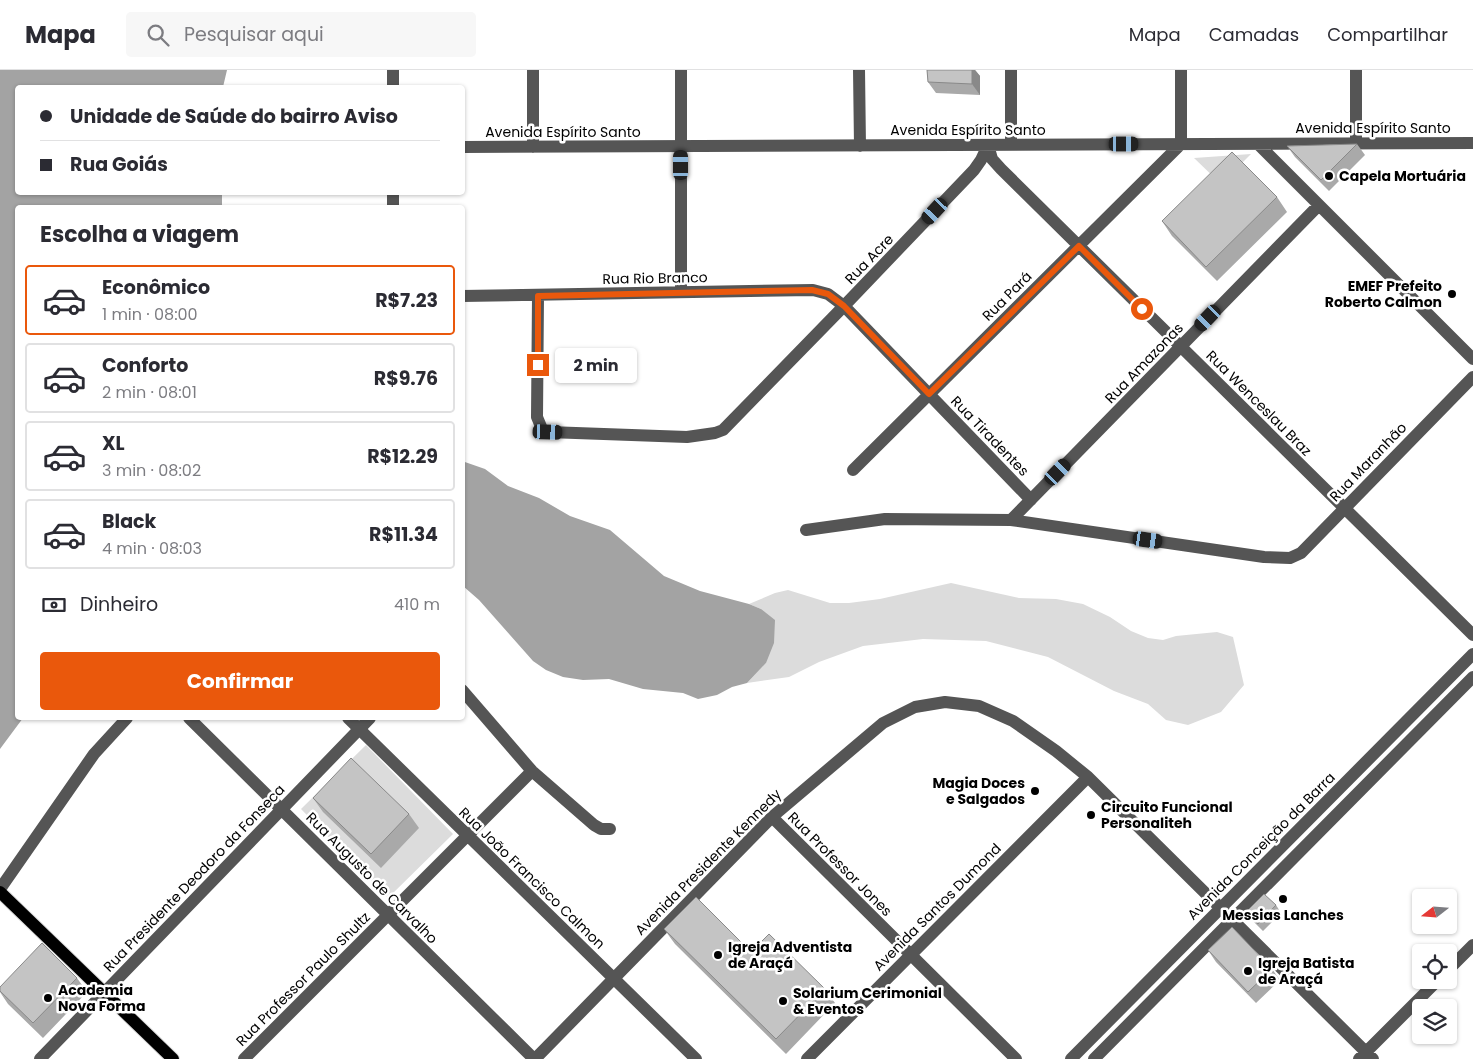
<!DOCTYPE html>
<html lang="pt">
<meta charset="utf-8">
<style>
:root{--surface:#fff;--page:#f7f7f7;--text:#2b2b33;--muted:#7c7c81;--line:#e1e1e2;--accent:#ea580c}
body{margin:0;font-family:Poppins,sans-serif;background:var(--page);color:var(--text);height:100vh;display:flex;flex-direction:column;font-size:19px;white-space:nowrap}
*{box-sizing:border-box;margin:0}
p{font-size:16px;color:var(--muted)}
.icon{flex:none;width:28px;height:28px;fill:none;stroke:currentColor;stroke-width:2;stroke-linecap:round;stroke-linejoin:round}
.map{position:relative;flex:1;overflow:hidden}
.panel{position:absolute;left:15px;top:135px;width:450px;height:515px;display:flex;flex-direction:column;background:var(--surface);border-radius:5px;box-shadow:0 1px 4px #0004}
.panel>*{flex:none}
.hud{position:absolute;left:15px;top:15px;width:450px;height:110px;border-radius:5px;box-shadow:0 1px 4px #0004;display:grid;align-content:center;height:110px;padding:0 25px;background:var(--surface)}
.needle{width:32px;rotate:253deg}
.buttons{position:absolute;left:1412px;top:819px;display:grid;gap:10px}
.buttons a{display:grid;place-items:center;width:45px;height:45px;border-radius:5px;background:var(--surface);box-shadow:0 1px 4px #0004;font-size:25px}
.end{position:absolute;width:22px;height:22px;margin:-11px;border:6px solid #ea580c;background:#fff;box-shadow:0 0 0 2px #fff}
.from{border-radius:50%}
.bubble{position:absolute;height:35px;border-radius:5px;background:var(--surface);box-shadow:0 1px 4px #0004;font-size:16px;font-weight:700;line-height:35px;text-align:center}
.car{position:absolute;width:15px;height:30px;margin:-15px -8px;border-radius:6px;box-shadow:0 0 4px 1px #0007;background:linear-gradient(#222 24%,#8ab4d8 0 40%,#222 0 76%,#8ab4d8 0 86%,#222 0)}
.hud b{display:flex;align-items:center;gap:18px;height:48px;font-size:19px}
.hud b+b{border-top:1px solid var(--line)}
.hud i{width:12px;height:12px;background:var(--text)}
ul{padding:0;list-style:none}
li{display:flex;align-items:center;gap:15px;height:70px;margin:0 10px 8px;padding:0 15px;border:2px solid var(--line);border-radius:5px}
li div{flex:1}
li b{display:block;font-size:19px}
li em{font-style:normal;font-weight:700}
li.on{border-color:var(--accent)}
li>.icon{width:45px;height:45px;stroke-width:1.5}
h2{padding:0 25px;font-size:22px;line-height:60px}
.pay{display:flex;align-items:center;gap:12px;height:55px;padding:0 25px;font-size:19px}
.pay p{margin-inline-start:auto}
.cta{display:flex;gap:10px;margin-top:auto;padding:10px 25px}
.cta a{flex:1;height:58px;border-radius:5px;background:var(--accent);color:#fff;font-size:20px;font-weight:700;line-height:58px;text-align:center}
header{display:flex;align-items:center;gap:30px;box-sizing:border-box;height:70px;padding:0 25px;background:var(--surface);border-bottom:1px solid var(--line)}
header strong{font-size:24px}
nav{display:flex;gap:28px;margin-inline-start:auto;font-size:18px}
.search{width:350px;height:45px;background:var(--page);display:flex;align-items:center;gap:12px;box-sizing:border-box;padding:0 18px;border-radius:5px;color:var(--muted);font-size:19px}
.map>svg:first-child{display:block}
.green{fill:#dcdcdc}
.water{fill:#a3a3a3}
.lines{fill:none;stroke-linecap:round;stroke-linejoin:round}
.major-casing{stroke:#dbdbdb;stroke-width:14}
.minor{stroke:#555;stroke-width:12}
.major{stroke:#000;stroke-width:12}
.wall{fill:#a9a9a9}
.shaded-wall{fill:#898989}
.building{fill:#c4c4c4;stroke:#898989}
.route{stroke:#ea580c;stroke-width:6}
.poi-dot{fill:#000;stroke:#fff;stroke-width:2}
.labels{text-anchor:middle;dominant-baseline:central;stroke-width:5;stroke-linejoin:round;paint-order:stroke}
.street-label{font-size:14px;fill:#000;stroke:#fff}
.poi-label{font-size:14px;font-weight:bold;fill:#000;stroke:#fff;text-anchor:start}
</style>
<header>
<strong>Mapa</strong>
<div class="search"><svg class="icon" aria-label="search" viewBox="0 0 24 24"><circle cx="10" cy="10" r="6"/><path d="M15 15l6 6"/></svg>Pesquisar aqui</div>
<nav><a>Mapa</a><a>Camadas</a><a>Compartilhar</a></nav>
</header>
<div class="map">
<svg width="1473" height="989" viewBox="0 0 1473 989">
<rect width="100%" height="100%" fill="#fff"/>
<path class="green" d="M1251,84L1221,114L1194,88Z
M951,513L1019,528L1056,529L1083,534L1110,547L1131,561L1148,568L1163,570L1176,566L1217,562L1233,567L1244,615L1221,642L1188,655L1166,650L1148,634L1114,621L1048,587L986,571L923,569L863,576L819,592L789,607L747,613L766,593L761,539L749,534L775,523L788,520L830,533H849L880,529Z
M366,675L453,764L388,828L301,739Z"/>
<path class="water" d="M0,0H227L223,17L18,18V122L222,123V137L18,138V648H23L0,679Z
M462,391L485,399L508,416L539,428L570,446L610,460L664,506L700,521L749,534L761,539L775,550L774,573L766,593L747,613L732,617L717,625L698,629L683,623L643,619L609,609L583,610L563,607L546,600L533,591L479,530L463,516Z"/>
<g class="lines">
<g class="major-casing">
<path id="major" d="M0,822L173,989"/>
</g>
<path class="minor" d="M681,0V222
M859,0L860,76
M1011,0V75
M1356,0V73
M393,18V0
M1258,74L1473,289
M988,75L992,89L1001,99L1473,565
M462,77L1473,73
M533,77V0
M393,138V122
M462,226L813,220L828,224L844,236L1031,430
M538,226L537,347L542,359L548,362L687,367L715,363L723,360L844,236L974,100L981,90L988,75
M853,400L1181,74V0
M1011,450L1319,135
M806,460L885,449L1011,450L1264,487L1290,488L1301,483L1473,307
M462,620L532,701L594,755L601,759H610
M189,648L534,989
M348,648L696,989
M772,747L1016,989
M0,819L94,684L127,648
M1449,899L1473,875
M40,989L370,648
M244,989L532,701
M535,989L772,747L883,653L915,637L945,632L979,636L1013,651L1056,681L1088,707L1373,989
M807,989L1088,707
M1071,989L1473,584
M1094,989L1473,607
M1359,989L1438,910"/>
<use href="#major" class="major"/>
</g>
<path class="wall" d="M927,0H975L980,6V25L936,23L928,12Z
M1357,74L1365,85L1329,121L1295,87L1287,76Z
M1277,127L1287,142L1217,211L1172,166L1162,151Z
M313,728L409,744L419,758L381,798L323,742Z
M1276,835L1281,843L1263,861L1251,849L1246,842Z
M664,859L751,882L825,919L835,933L786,984L675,874Z
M1208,880L1272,899L1280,910L1256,933L1216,892Z
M77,908L87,922L43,968L8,934L0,922V917Z"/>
<path class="shaded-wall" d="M972,0H975L980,6V25L972,14Z"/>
<path class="building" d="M927,0H972V14L928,12Z
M1357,74L1321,110L1287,76Z
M1232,82L1277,127L1206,197L1162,151Z
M351,688L409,744L371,784L313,728Z
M1264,824L1276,835L1258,854L1246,842Z
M696,827L751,882L769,864L825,919L776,969L664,859Z
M1232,857L1272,899L1248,922L1208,880Z
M42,873L77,908L33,953L0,921V917Z"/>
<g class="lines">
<path class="route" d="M538,295V226L812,220L828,224L844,236L929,324L1079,176L1142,239"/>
</g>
<g class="poi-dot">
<circle cx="1329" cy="106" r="5"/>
<circle cx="1452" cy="224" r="5"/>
<circle cx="1035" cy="721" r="5"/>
<circle cx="1091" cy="745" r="5"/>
<circle cx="1283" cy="829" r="5"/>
<circle cx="718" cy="885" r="5"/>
<circle cx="1248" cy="901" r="5"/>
<circle cx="48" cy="928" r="5"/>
<circle cx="783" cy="931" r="5"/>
</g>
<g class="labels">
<g class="street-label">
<text x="1373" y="58">Avenida Espírito Santo</text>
<text x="968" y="60">Avenida Espírito Santo</text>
<text x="563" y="62">Avenida Espírito Santo</text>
<text transform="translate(869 189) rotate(-46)">Rua Acre</text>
<text transform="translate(655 208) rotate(-1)">Rua Rio Branco</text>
<text transform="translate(1007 226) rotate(-45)">Rua Pará</text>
<text transform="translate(1144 293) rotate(-46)">Rua Amazonas</text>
<text transform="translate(1259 333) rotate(45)">Rua Wenceslau Braz</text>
<text transform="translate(990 366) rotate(46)">Rua Tiradentes</text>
<text transform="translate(1368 392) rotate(-46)">Rua Maranhão</text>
<text transform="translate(1261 776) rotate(-45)">Avenida Conceição da Barra</text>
<text transform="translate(708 792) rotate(-45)">Avenida Presidente Kennedy</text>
<text transform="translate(840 794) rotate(45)">Rua Professor Jones</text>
<text transform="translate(194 808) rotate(-46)">Rua Presidente Deodoro da Fonseca</text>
<text transform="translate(372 808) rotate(45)">Rua Augusto de Carvalho</text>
<text transform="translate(532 808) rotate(44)">Rua João Francisco Calmon</text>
<text transform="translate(937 837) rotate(-45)">Avenida Santos Dumond</text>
<text transform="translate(303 909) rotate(-45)">Rua Professor Paulo Shultz</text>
</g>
<g class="poi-label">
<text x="1339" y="106">Capela Mortuária</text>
<text x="1442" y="216" text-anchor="end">EMEF Prefeito<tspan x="1442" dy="16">Roberto Calmon</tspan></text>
<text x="1025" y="713" text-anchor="end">Magia Doces<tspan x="1025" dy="16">e Salgados</tspan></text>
<text x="1101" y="737">Circuito Funcional<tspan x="1101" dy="16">Personaliteh</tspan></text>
<text x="1283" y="845" text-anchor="middle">Messias Lanches</text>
<text x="728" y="877">Igreja Adventista<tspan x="728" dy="16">de Araçá</tspan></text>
<text x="1258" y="893">Igreja Batista<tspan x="1258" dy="16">de Araçá</tspan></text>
<text x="58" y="920">Academia<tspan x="58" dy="16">Nova Forma</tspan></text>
<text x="793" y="923">Solarium Cerimonial<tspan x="793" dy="16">&amp; Eventos</tspan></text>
</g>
</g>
</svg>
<div class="buttons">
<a><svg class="needle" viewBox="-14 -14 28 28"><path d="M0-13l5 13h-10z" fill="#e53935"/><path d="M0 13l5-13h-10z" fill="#7c7c81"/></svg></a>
<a><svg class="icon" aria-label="locate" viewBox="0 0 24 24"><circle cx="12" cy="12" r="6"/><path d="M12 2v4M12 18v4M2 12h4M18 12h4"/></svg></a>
<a><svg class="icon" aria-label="layers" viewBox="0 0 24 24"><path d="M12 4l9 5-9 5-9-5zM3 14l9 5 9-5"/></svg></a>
</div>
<i class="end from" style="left:1142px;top:239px"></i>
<i class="end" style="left:538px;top:295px"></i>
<div class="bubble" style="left:555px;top:278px;width:82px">2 min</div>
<i class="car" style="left:1124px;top:74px;rotate:90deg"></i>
<i class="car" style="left:681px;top:95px;rotate:0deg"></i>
<i class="car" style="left:935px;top:141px;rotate:223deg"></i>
<i class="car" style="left:1208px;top:248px;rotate:224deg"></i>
<i class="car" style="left:548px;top:362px;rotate:92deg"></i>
<i class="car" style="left:1058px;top:402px;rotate:44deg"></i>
<i class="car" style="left:1148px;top:470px;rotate:98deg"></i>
<div class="hud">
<b><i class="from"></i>Unidade de Saúde do bairro Aviso</b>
<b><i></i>Rua Goiás</b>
</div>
<section class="panel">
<h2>Escolha a viagem</h2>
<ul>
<li class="on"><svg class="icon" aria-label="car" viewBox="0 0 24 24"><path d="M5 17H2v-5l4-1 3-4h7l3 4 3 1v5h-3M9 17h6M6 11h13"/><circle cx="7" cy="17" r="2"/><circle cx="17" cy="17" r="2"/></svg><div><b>Econômico</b><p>1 min · 08:00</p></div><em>R$7.23</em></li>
<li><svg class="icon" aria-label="car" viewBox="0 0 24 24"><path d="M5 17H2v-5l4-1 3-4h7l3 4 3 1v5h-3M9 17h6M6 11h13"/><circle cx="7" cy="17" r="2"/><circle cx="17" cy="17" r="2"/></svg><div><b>Conforto</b><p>2 min · 08:01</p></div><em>R$9.76</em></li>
<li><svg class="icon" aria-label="car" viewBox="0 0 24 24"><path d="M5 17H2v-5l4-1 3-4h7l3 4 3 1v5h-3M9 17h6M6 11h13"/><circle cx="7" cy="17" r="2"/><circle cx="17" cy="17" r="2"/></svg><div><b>XL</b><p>3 min · 08:02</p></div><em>R$12.29</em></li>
<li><svg class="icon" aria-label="car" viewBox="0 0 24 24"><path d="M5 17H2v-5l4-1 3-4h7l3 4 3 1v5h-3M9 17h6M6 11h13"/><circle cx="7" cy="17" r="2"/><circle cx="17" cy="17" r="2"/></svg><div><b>Black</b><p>4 min · 08:03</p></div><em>R$11.34</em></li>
</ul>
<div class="pay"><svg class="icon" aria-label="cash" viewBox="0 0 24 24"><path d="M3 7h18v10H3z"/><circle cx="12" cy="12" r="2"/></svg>Dinheiro<p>410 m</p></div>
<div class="cta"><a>Confirmar</a></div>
</section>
</div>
